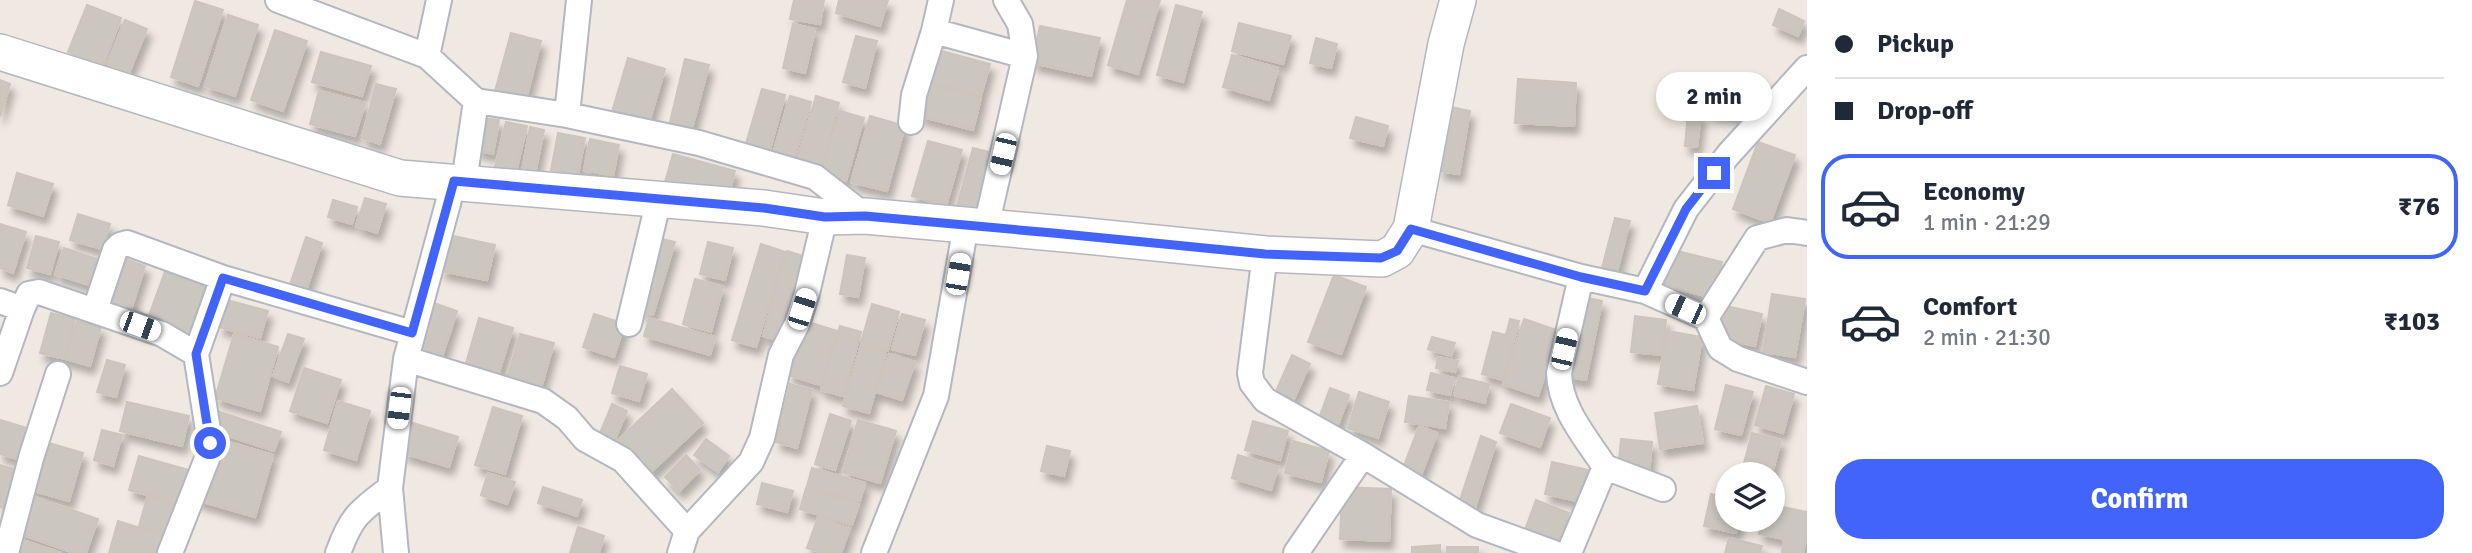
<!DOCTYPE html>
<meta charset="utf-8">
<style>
:root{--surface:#fff;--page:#f2f2f3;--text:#1f2937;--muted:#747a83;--line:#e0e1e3;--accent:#4264fb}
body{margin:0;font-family:Signika,sans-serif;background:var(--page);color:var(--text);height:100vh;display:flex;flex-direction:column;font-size:26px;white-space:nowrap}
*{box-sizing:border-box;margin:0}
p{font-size:23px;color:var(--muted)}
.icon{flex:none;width:38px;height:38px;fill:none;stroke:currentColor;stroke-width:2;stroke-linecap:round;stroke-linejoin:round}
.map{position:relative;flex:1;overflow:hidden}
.sheet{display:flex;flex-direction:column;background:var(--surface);width:665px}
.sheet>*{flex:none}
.top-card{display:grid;align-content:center;height:154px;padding:0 28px;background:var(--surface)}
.fabs{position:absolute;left:1715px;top:462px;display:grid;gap:14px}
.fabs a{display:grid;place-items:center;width:70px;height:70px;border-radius:50%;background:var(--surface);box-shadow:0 4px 10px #0003;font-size:35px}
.end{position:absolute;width:32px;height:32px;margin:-16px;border:9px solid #4264fb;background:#fff;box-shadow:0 0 0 4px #fff}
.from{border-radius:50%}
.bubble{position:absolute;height:49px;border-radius:24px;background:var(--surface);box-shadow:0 4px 10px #0003;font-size:23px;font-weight:800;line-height:49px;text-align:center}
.car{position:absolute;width:21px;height:42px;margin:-21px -10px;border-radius:9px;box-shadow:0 0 5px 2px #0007;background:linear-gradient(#fff 24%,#345 0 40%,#fff 0 76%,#345 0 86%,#fff 0)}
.top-card b{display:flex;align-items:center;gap:24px;height:66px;font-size:26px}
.top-card b+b{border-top:2px solid var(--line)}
.top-card i{width:18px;height:18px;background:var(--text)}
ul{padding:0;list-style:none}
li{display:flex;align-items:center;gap:21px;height:105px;margin:0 14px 10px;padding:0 14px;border:4px solid transparent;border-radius:28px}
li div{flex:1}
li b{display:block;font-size:26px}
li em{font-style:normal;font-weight:800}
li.current{border-color:var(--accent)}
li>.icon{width:63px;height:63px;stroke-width:1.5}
.primary-button{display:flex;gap:14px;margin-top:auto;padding:14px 28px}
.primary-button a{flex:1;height:80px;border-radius:28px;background:var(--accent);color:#fff;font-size:28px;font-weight:800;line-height:80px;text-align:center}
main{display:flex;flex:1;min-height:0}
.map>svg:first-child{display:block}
.building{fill:#cbc7bf;stroke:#cbc5ba;stroke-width:2;filter:url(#shadow)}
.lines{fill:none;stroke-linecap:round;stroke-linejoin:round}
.street-casing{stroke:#b4b7c1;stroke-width:28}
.secondary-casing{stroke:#b4b7c1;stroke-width:38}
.street{stroke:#fff;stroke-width:24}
.secondary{stroke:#fff;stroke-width:35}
.route{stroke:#4264fb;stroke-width:9}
</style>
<main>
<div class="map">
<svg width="1807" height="553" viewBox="0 0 1807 553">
<defs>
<filter id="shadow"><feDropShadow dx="4.5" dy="8" stdDeviation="3.5" flood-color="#0004"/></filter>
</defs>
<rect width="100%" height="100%" fill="#efe9e1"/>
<path class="building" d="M794,0H824L820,24L790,19Z
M839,0H888L880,26L836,13Z
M1127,0H1160L1138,74L1108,65Z
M195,1L223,10L198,86L171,77Z
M87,5L121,18L103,66L68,52Z
M1176,5L1202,12L1183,82L1157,75Z
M1779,9L1804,21L1798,36L1773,25Z
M228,15L258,25L235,96L205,86Z
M125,20L147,29L129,73L107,64Z
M1239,23L1291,36L1283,64L1232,51Z
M793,24L815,29L805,73L783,68Z
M1040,26L1100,38L1091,76L1032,63Z
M275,30L307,41L283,111L251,100Z
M511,33L541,41L526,100L495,91Z
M856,36L877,41L865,88L843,82Z
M1316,38L1337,44L1331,68L1310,63Z
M938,50L990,64L981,96L929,82Z
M321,52L371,66L362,96L312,82Z
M1232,55L1278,68L1269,100L1223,87Z
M628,58L665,69L648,126L611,115Z
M685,59L709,65L691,132L670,122Z
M1518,79L1576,83L1574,126L1515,123Z
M0,80L10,84L0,117Z
M376,84L396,89L380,144L362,138Z
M928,84L981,98L973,130L919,116Z
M1712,85L1744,90L1740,116L1708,112Z
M762,89L785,95L768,157L744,150Z
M319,91L365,103L355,136L310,124Z
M790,96L811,102L793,163L772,157Z
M816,96L839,103L820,171L796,164Z
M1451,107L1470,111L1459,174L1439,171Z
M840,111L864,118L846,181L822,174Z
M1688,112L1701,114L1697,147L1685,146Z
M870,116L905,126L887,191L851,182Z
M1356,117L1388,126L1383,146L1350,138Z
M483,118L499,120L493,154L476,150Z
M506,122L527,126L516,172L495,167Z
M530,127L544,130L535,174L522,172Z
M558,133L585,138L578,175L551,170Z
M590,139L619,145L613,176L584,170Z
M928,141L962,150L946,206L912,196Z
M1758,142L1795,155L1770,223L1733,209Z
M973,148L993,153L977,212L957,206Z
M673,154L735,171L728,199L665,182Z
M17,173L53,184L43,216L8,205Z
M365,198L386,204L377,233L356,226Z
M333,200L357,207L352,224L328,217Z
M78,214L110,224L102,249L70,240Z
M1615,218L1630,221L1617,272L1602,268Z
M0,224L26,232L13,273L0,268Z
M449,235L495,245L487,280L441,271Z
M36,236L59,242L50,274L27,268Z
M306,237L322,243L305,294L289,288Z
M662,239L675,242L653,315L641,312Z
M708,242L733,248L725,280L700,274Z
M761,244L785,252L756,347L732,340Z
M64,248L100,260L92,286L55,274Z
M1669,249L1722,262L1714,298L1660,285Z
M787,251L806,257L783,341L763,336Z
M847,255L865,258L858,297L840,294Z
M125,259L145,266L131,310L110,303Z
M167,266L209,280L190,336L147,321Z
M1334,275L1366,287L1341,354L1308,342Z
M695,279L723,287L711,332L683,324Z
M1772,294L1805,299L1795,357L1763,352Z
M1579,296L1602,301L1586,380L1563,376Z
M227,300L268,311L260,338L219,327Z
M431,302L457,311L440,363L414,354Z
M872,304L899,312L888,350L861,342Z
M1726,306L1762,314L1755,346L1719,338Z
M51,313L75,319L65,359L40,353Z
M594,314L625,324L614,357L583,347Z
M902,314L925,320L915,355L892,349Z
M1635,316L1666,320L1662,355L1631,352Z
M479,318L513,328L499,373L466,363Z
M649,318L715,337L710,355L644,336Z
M1510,319L1519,321L1503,380L1482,374L1493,332L1506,335Z
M1524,319L1559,331L1538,396L1503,384Z
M77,321L101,327L90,366L66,359Z
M805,321L837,331L820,385L788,375Z
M840,326L861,332L843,396L821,390Z
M1667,331L1702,337L1693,390L1658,384Z
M234,334L278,347L260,411L215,398Z
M288,334L304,339L288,382L273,376Z
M520,334L554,343L541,388L507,378Z
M1432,337L1455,343L1451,356L1428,349Z
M861,345L886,352L869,413L843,406Z
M889,354L915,362L902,400L876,392Z
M1292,355L1310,364L1294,399L1276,391Z
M1438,357L1458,361L1455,372L1436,368Z
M107,360L125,365L116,397L97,392Z
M620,366L647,374L639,401L612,393Z
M304,368L341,380L327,423L290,411Z
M1431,373L1454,378L1450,395L1427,390Z
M1459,377L1489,384L1485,403L1454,395Z
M790,384L812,390L797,448L776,442Z
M1726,385L1753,392L1741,435L1715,429Z
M1766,386L1794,394L1783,433L1755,425Z
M1330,388L1349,395L1337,428L1318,421Z
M672,389L703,423L649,474L618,440Z
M1359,392L1389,402L1378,438L1348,428Z
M1409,396L1449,402L1445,428L1405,422Z
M338,401L370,411L356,460L324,450Z
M127,402L189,416L182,446L120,431Z
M612,404L627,411L613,444L598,438Z
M1511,404L1550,418L1540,447L1500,433Z
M1697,406L1703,443L1660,449L1655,413Z
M493,407L522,416L505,474L475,465Z
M217,411L281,432L274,451L210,430Z
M830,414L851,421L835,470L815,464Z
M0,420L30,429L21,460L0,454Z
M858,420L896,431L880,483L843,472Z
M1253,421L1288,431L1280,460L1245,450Z
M413,423L458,437L449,467L403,453Z
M1419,426L1437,433L1420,478L1402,471Z
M102,430L122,435L113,466L94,460Z
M1752,433L1781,440L1772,474H1741Z
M1481,436L1496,442L1474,511L1458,506Z
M215,438L273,455L255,517L196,500Z
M706,439L729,456L718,472L694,455Z
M1621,439L1652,442L1649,474L1618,471Z
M42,441L83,453L69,501L27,489Z
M1293,441L1329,451L1321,482L1285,473Z
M1047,446L1070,451L1064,476L1041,471Z
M686,455L700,470L679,491L665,477Z
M1238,455L1278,467L1271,490L1232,478Z
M139,456L192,471L183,505L129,490Z
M1552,462L1593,471L1586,503L1545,494Z
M0,465L23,472L12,511L0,507Z
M812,468L865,483L860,501L807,486Z
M488,473L515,482L507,504L481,495Z
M762,483L793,491L787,512L757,504Z
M543,487L582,500L577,516L538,503Z
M1342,487L1391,489L1389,541L1340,539Z
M806,488L859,504L852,525L800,509Z
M1711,494L1727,498V520H1739L1736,533L1704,526Z
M29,495L98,519L86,553H74L17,533Z
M147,498L174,505L166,533L139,526Z
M1536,500L1569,513L1557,542L1525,530Z
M1773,505L1807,512V535L1803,553L1782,552L1784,539L1759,534L1762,520H1773Z
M818,517L850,528L841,553H823L807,548Z
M118,521L165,536L160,553H109Z
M578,527L604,536L599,553H570Z
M16,538L61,553H11Z
M1729,538L1762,546L1760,553H1725Z
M1440,545V553H1412V547Z
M1447,547H1478V553H1447Z"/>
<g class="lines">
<g class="street-casing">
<path id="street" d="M278,0L427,56L476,101L567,115L699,143L815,177L865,216
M934,31L941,0
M427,56L439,0
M567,115L579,0
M911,122L914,95L934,31L1025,56
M464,182L476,101
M986,227L1025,56L1020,24L1006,0
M1411,229L1581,277L1645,291L1706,318L1720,348L1738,359L1807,382
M1265,254L1250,373L1252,383L1265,400L1363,455L1477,525L1554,553
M1645,291L1686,209L1728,155L1807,68
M0,301L22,309L29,294L39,292L162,334L196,354L210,443V451L170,553
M95,310L115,250L120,245L127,243L223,278L412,333
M1706,318L1757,238L1787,230L1807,233
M629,324L659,199
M196,354L223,278
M406,359L543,401L567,418L585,439L623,460L687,531
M0,373L22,309
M1605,467L1663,489
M6,553L31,458L58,374
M338,553C352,515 359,512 390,488
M396,553L390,488L406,359L454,181
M680,553L687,531L751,462L762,438L781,355L797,324L807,293L825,217
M874,553L936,396L966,225
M1296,553L1363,455
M1569,553L1605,467C1586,438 1560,409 1559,373L1581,277"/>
</g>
<g class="secondary-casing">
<path id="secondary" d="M0,52L400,178L764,208L825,217L865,216L1076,235L1265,254L1382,259L1397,251L1411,229L1446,44L1458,0"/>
</g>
<use href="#street" class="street"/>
<use href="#secondary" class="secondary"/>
</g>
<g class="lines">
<path class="route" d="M210,443L196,354L223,278L412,333L454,181L764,208L825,217L865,216L1053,233L1265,254L1381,258L1397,251L1411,229L1581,277L1645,291L1686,209L1714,173"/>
</g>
</svg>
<div class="fabs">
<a><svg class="icon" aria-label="layers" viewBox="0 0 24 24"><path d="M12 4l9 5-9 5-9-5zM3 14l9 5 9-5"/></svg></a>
</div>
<i class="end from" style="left:210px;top:443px"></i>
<i class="end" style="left:1714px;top:173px"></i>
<div class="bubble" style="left:1656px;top:72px;width:116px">2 min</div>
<i class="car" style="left:1003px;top:154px;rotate:193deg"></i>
<i class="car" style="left:958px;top:274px;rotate:10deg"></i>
<i class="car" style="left:802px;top:309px;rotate:18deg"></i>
<i class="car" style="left:1685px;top:309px;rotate:294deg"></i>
<i class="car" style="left:140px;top:326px;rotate:110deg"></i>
<i class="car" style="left:1564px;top:349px;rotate:13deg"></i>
<i class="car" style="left:399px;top:408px;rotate:187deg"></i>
</div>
<section class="sheet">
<div class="top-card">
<b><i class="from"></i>Pickup</b>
<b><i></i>Drop-off</b>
</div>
<ul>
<li class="current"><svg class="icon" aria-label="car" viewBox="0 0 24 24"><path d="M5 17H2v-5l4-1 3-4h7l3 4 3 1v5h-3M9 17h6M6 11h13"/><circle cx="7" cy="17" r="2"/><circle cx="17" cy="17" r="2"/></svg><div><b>Economy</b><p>1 min · 21:29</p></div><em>₹76</em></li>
<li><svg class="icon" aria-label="car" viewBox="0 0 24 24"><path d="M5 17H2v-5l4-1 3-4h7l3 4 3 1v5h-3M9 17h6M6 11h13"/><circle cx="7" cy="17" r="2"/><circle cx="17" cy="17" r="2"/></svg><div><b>Comfort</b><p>2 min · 21:30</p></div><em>₹103</em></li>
</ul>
<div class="primary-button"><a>Confirm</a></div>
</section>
</main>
